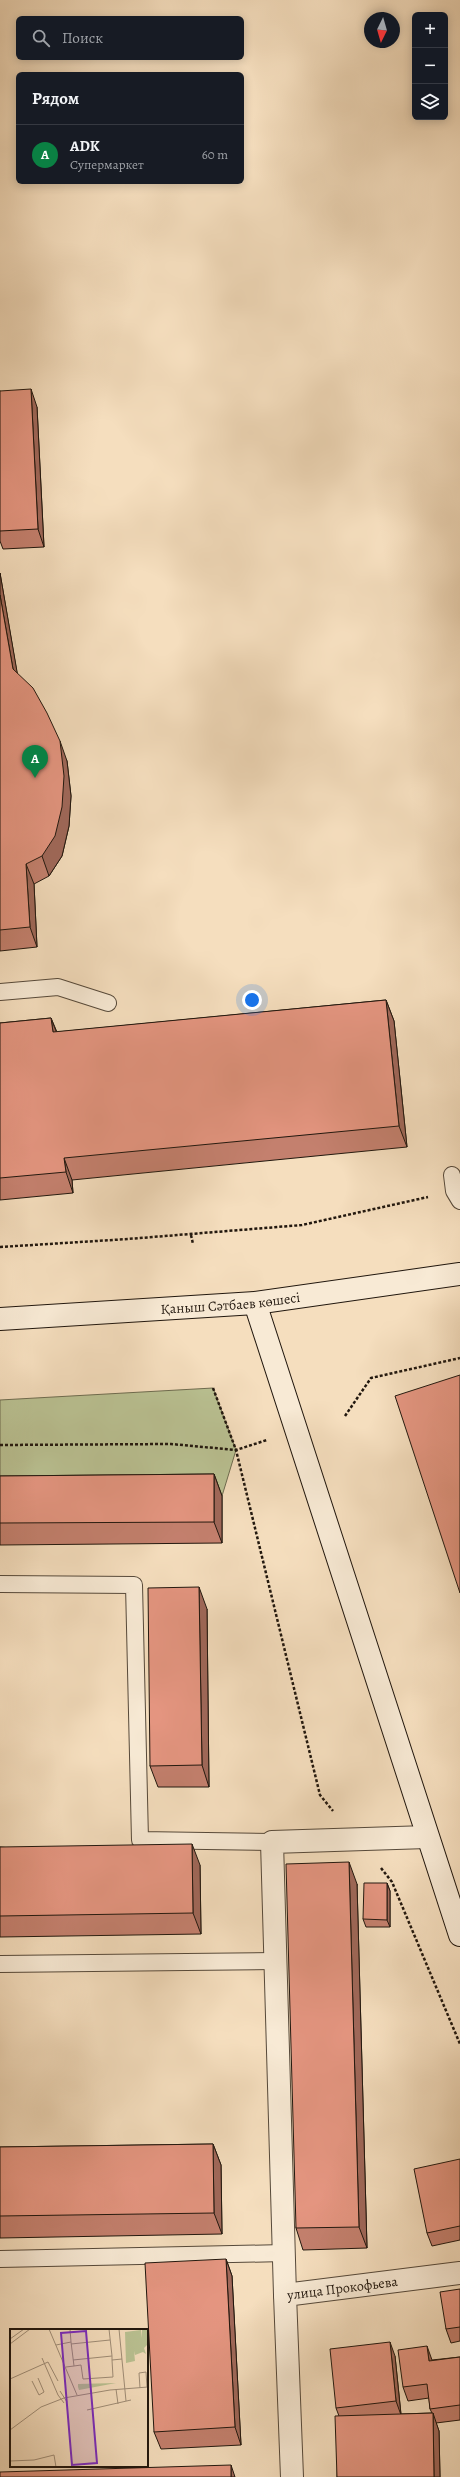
<!DOCTYPE html>
<html lang="ru">
<meta charset="utf-8">
<style>
body{margin:0;font-family:Alegreya,serif;background:#242831;color:#f1f3f6}
.controls{position:absolute;right:12px;top:12px;display:grid;overflow:hidden;border-radius:6px;box-shadow:0 2px 10px #0003}
.controls button{width:36px;height:36px;display:grid;place-items:center;padding:0;border:0;border-bottom:1px solid #363941;background:#171b24;color:#f1f3f6;font:20px sans-serif}
.compass{position:absolute;left:364px;top:12px;width:36px;height:36px;border-radius:50%;background:#171b24;box-shadow:0 2px 10px #0003;rotate:185deg}
.you{position:absolute;left:252px;top:1000px;width:14px;height:14px;margin:-10px;border:3px solid #fff;border-radius:50%;background:#1a73e8;box-shadow:0 0 0 6px #1a73e833}
.badge{display:grid;place-items:center;width:26px;height:26px;border-radius:50%;background:#0b8043;color:#fff;font-size:13px;font-weight:700}
.pin{position:absolute;translate:-50% -33px;filter:drop-shadow(0 1px 2px #0008)}
.pin::after{content:'';position:absolute;top:21px;width:14px;height:12px;background:inherit;clip-path:polygon(0 0,100% 0,50% 100%)}
.list{margin:0;padding:0;list-style:none}
h2{display:flex;justify-content:space-between;align-items:center;height:52px;margin:0;padding:0 16px;font-size:17px}
h2 small{font-size:13px;font-weight:400;color:#9ea1a6}
.list li{display:grid;grid-template-columns:26px 1fr auto;gap:12px;align-items:center;box-sizing:border-box;height:60px;padding:0 16px;border-top:1px solid #363941}
.list b{display:block;font-size:15px;white-space:nowrap}
.list p{margin:0;font-size:13px;white-space:nowrap;color:#9ea1a6}
.list em{font-size:13px;font-style:normal;color:#9ea1a6}
.icon{flex:none;width:22px;height:22px;fill:none;stroke:currentColor;stroke-width:2;stroke-linecap:round;stroke-linejoin:round}
.map{position:relative;flex:none;width:460px;height:2477px;overflow:hidden}
.search{position:absolute;background:#171b24;box-shadow:0 2px 10px #0003;left:16px;top:16px;width:228px;height:44px;display:flex;align-items:center;gap:10px;box-sizing:border-box;padding:0 14px;border-radius:6px;color:#9ea1a6;font-size:15px}
.panel{position:absolute;background:#171b24;box-shadow:0 2px 10px #0003;left:16px;top:72px;width:228px;height:112px;border-radius:6px}
.map>svg:first-child{display:block}
.green{fill:#bac293;stroke:#6e6c50}
.lines{fill:none;stroke-linecap:round;stroke-linejoin:round}
.lane-casing{stroke:#56493a;stroke-width:18}
.street-casing{stroke:#56493a;stroke-width:24}
.secondary-casing{stroke:#21170e;stroke-width:24}
.path{stroke:#21170e;stroke-width:2.5;stroke-dasharray:3 2;stroke-linecap:butt}
.lane{stroke:#f8ead5;stroke-width:16}
.street{stroke:#f8ead5;stroke-width:22}
.secondary{stroke:#f8ead5;stroke-width:22}
.wall{fill:#c4806e;stroke:#21170e}
.shaded-wall{fill:#a0685a;stroke:#21170e}
.building{fill:#e49580;stroke:#21170e}
.labels{text-anchor:middle;stroke-width:4;stroke-linejoin:round;paint-order:stroke}
.street-label{font-size:14px;fill:#21170e;stroke:#f8ead5}
.inset-road{fill:none;stroke:#a08e78;stroke-width:1}
.view{fill:#7b2cbf;fill-opacity:0.15;stroke:#7b2cbf;stroke-width:2}
.inset-edge{fill:none;stroke:#21170e;stroke-width:2}
</style>
<div class="map">
<svg width="460" height="2477" viewBox="0 0 460 2477">
<rect width="100%" height="100%" fill="#f5debe"/>
<filter id="stains"><feTurbulence type="fractalNoise" baseFrequency=".005" numOctaves="4"/><feColorMatrix values="0 0 0 0 .2 0 0 0 0 .09 0 0 0 0 .02 0 0 0 .5 -.17"/></filter>
<radialGradient id="worn" r=".72"><stop offset=".6" stop-color="#630" stop-opacity="0"/><stop offset="1" stop-color="#630" stop-opacity=".3"/></radialGradient>
<polygon class="green" points="213,1388 236,1450 222,1496 0,1486 0,1400"/>
<g class="lines">
<defs>
<g id="lane">
<polyline points="0,992 58,987 108,1003"/>
<polyline points="452,1175 454,1191 460,1201"/>
<polyline points="0,1584 134,1585 140,1840 272,1842"/>
<polyline points="0,1964 275,1961"/>
<polyline points="0,2259 284,2253"/>
</g>
<g id="street">
<polyline points="285,2295 272,1842 427,1837"/>
<path id="s1" d="M292 2477 285 2295 460 2273"/>
</g>
<g id="secondary">
<polyline points="255,1303 460,1935"/>
<path id="s2" d="M0 1319 255 1303 460 1274"/>
</g>
</defs>
<use href="#lane" class="lane-casing"/>
<use href="#street" class="street-casing"/>
<use href="#secondary" class="secondary-casing"/>
<g class="path">
<polyline points="191,1235 193,1244"/>
<polyline points="0,1247 128,1239 302,1225 428,1197"/>
<polyline points="213,1388 236,1450 320,1795 333,1811"/>
<polyline points="345,1416 371,1378 460,1358"/>
<polyline points="0,1445 171,1444 236,1450 267,1440"/>
<polyline points="381,1868 392,1882 460,2044"/>
</g>
<use href="#lane" class="lane"/>
<use href="#street" class="street"/>
<use href="#secondary" class="secondary"/>
</g>
<g class="wall">
<polygon points="0,391 37,407 44,547 3,549 0,541"/>
<polygon points="0,573 17,673 67,761 71,796 69,826 62,856 49,876 34,884 37,947 0,951"/>
<polygon points="386,1000 394,1021 407,1147 72,1180 73,1193 0,1200 0,1023 51,1018 57,1032"/>
<polygon points="214,1474 222,1496 222,1543 0,1545 0,1476"/>
<polygon points="207,1609 209,1787 158,1787 150,1766"/>
<polygon points="0,1847 200,1865 201,1934 0,1937"/>
<polygon points="387,1883 390,1891 390,1927 366,1927 363,1919"/>
<polygon points="357,1884 367,2248 303,2250 296,2228"/>
<polygon points="213,2144 221,2165 222,2234 0,2238 0,2147"/>
<polygon points="460,2159 460,2240 432,2246 427,2233"/>
<polygon points="226,2259 232,2276 241,2445 161,2449 154,2432"/>
<polygon points="460,2289 460,2341 451,2343 446,2329"/>
<polygon points="395,2356 401,2414 432,2413 430,2409 429,2398 408,2401 403,2387 432,2360 460,2357 460,2420 436,2423 439,2431 440,2477 337,2477 339,2416 336,2408"/>
</g>
<g class="shaded-wall">
<polygon points="31,389 37,407 44,547 38,529"/>
<polygon points="0,573 20,689 13,669 0,595"/>
<polygon points="60,741 67,761 71,796 69,826 62,856 49,876 42,856"/>
<polygon points="26,864 34,884 37,947 30,927"/>
<polygon points="386,1000 394,1021 407,1147 399,1126"/>
<polygon points="51,1018 59,1039 53,1032"/>
<polygon points="64,1158 72,1180 73,1193 66,1172"/>
<polygon points="214,1474 222,1496 222,1543 214,1522"/>
<polygon points="199,1587 207,1609 209,1787 202,1765"/>
<polygon points="192,1844 200,1865 201,1934 193,1913"/>
<polygon points="349,1862 357,1884 367,2248 359,2227"/>
<polygon points="387,1883 390,1891 390,1927 387,1920"/>
<polygon points="213,2144 221,2165 222,2234 214,2213"/>
<polygon points="226,2259 232,2276 241,2445 235,2427"/>
<polygon points="390,2342 395,2356 401,2415 396,2401"/>
<polygon points="427,2346 432,2360 434,2374 429,2361"/>
<polygon points="433,2413 439,2431 440,2477 434,2477"/>
<polygon points="231,2465 235,2477 231,2477"/>
</g>
<g class="building">
<polygon points="31,389 38,529 0,531 0,391"/>
<polygon points="0,595 13,669 33,688 47,713 60,741 64,776 62,807 55,836 42,856 26,864 30,927 0,930"/>
<polygon points="386,1000 399,1126 64,1158 66,1172 0,1178 0,1023 51,1018 53,1032"/>
<polygon points="460,1375 460,1593 395,1396"/>
<polygon points="214,1474 214,1522 0,1523 0,1476"/>
<polygon points="199,1587 202,1765 150,1766 148,1588"/>
<polygon points="192,1844 193,1913 0,1916 0,1847"/>
<polygon points="349,1862 359,2227 296,2228 286,1864"/>
<polygon points="364,1883 387,1883 387,1920 363,1919"/>
<polygon points="213,2144 214,2213 0,2216 0,2147"/>
<polygon points="460,2159 460,2226 427,2233 414,2169"/>
<polygon points="226,2259 235,2427 154,2432 145,2263"/>
<polygon points="460,2289 460,2327 446,2329 440,2292"/>
<polygon points="390,2342 396,2401 336,2408 330,2349"/>
<polygon points="427,2346 429,2361 460,2357 460,2405 430,2409 427,2384 403,2387 398,2350"/>
<polygon points="433,2413 434,2477 337,2477 335,2416"/>
<polygon points="231,2465 231,2477 0,2477 0,2472"/>
</g>
<g class="labels">
<g class="street-label">
<text dy="5" stroke="none"><textPath href="#s2" startOffset="231">Қаныш Сәтбаев көшесі</textPath></text>
<text dy="5" stroke="none"><textPath href="#s1" startOffset="240">улица Прокофьева</textPath></text>
</g>
</g>
<g transform="translate(10 2329)">
<rect width="138" height="138" fill="#f5debe"/>
<path d="M131 1 132 9V1H138L137 16 134 19 136 25 133 23 125 26 124 22 125 32 116 34 115 3ZM106 54 69 61 68 58V55Z" fill="#bac293"/>
<path class="inset-road" d="M39 0 67 66M109 0 116 72M0 10 14 0M0 15 20 0M61 15 100 11M46 16 61 13 60 0M102 27 99 0H102M32 29 48 66 54 74M63 31 102 27V31L112 30M64 37 71 36 73 50 103 48 102 31M56 38 64 37 61 13M0 50 38 33 48 52M22 52 29 66 34 63 28 49M130 59 129 44 136 43 137 58M106 60 108 75M50 62 57 73M77 81 121 71M0 101 31 78 54 69 100 61 138 58M0 132 24 131 44 126 46 138"/>
<path class="view" d="M76 2 87 134 62 136 51 4Z"/>
<rect width="138" height="138" class="inset-edge"/>
</g>
<rect width="100%" height="100%" filter="url(#stains)"/>
<rect width="100%" height="100%" fill="url(#worn)"/>
</svg>
<div class="controls">
<button>+</button>
<button>−</button>
<button><svg class="icon" aria-label="layers" viewBox="0 0 24 24"><path d="M12 4l9 5-9 5-9-5zM3 14l9 5 9-5"/></svg></button>
</div>
<svg class="compass" viewBox="-18 -18 36 36"><path d="M0-13l5 13h-10z" fill="#e53935"/><path d="M0 13l5-13h-10z" fill="#9ea1a6"/></svg>
<div class="you"></div>
<div class="pin badge" style="left:35px;top:778px">A</div>
<div class="search"><svg class="icon" aria-label="search" viewBox="0 0 24 24"><circle cx="10" cy="10" r="6"/><path d="M15 15l6 6"/></svg>Поиск</div>
<section class="panel">
<h2>Рядом<small></small></h2>
<ul class="list">
<li><span class="badge">A</span><div><b>ADK</b><p>Супермаркет</p></div><em>60 m</em></li>
</ul>
</section>
</div>
